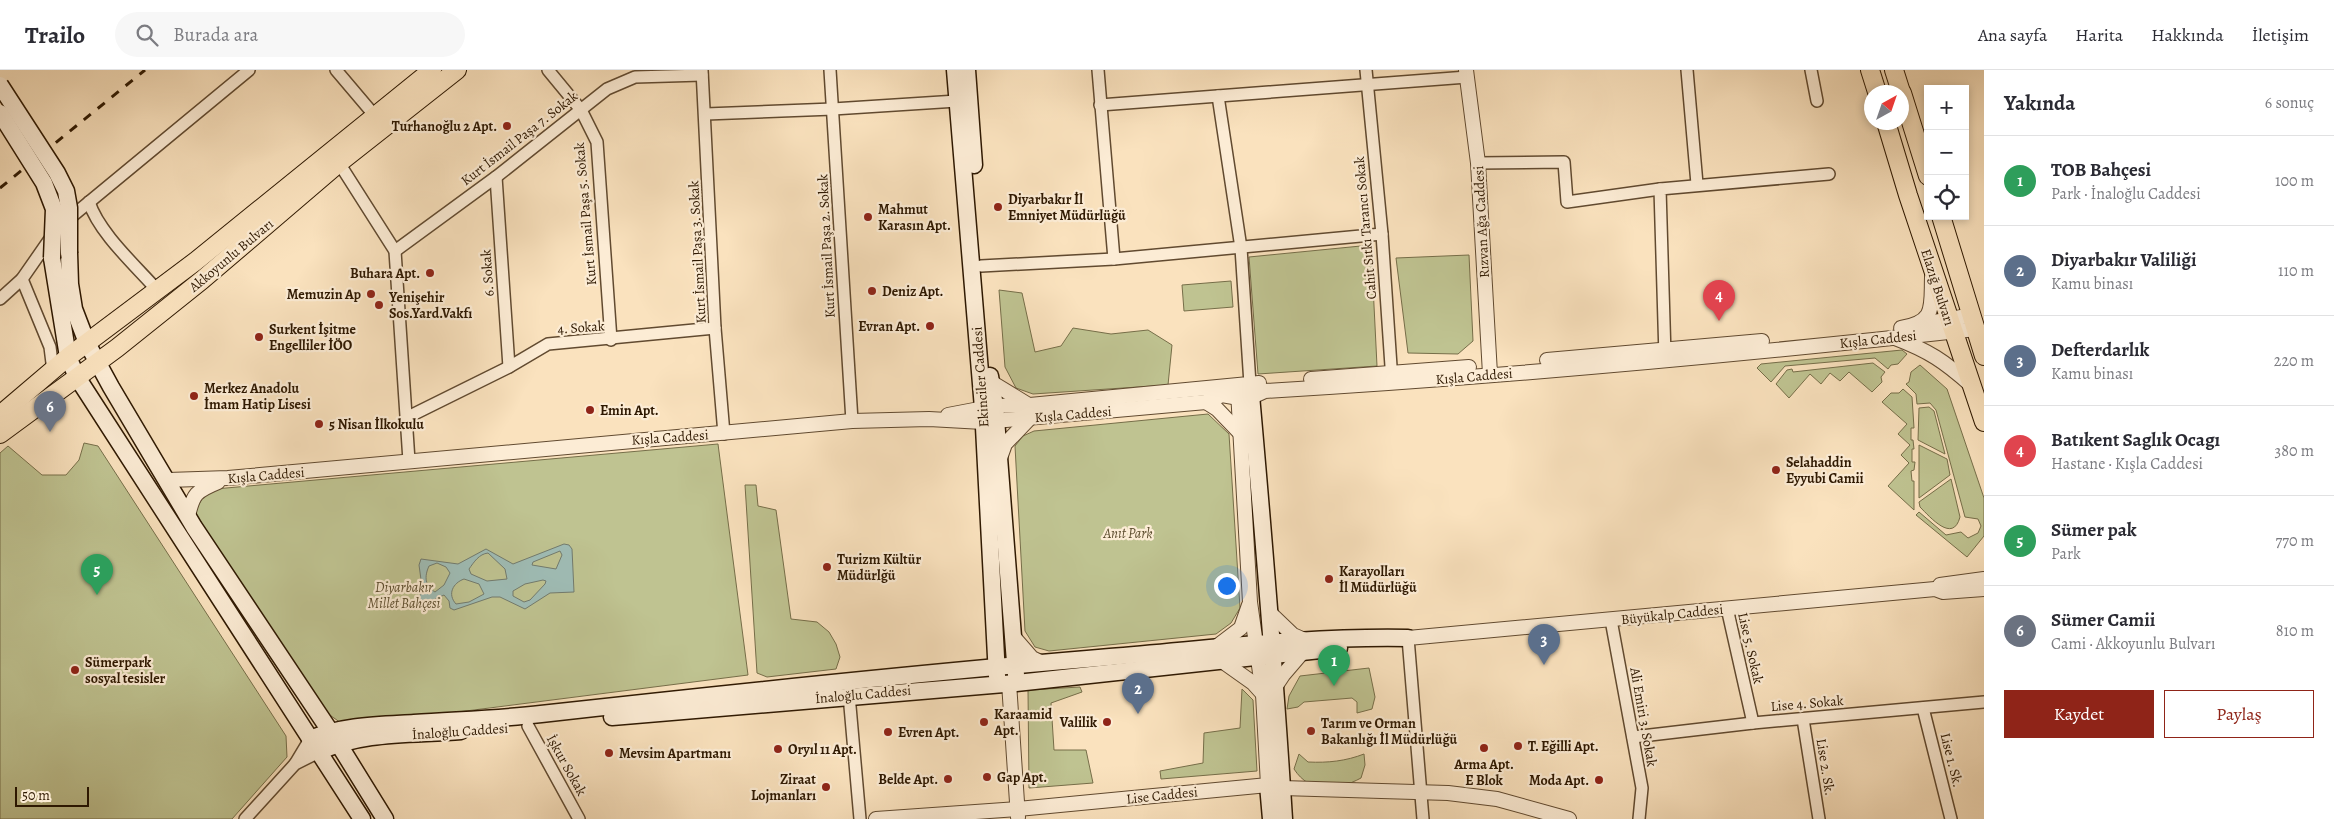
<!DOCTYPE html>
<html lang="tr">
<meta charset="utf-8">
<style>
body{margin:0;font-family:Alegreya,serif;background:#f7f7f7;color:#2b2b33}
.controls{position:absolute;right:15px;top:15px;display:grid;overflow:hidden;border-radius:0px;box-shadow:0 2px 8px #0003}
.controls button{width:45px;height:45px;display:grid;place-items:center;padding:0;border:0;border-bottom:1px solid #e1e1e2;background:#fff;color:#2b2b33;font:25px sans-serif}
.compass{position:absolute;left:1864px;top:15px;width:45px;height:45px;border-radius:50%;background:#fff;box-shadow:0 2px 8px #0003;rotate:40deg}
.scale{position:absolute;left:15px;bottom:12px;width:74px;box-sizing:border-box;padding-left:5px;border:2px solid #2e1801;border-top:0;font-size:14px;line-height:18px;white-space:nowrap;color:#2e1801;-webkit-text-stroke:4px #fcecd5;paint-order:stroke}
.you{position:absolute;left:1226px;top:515px;width:18px;height:18px;margin:-12px;border:4px solid #fff;border-radius:50%;background:#1a73e8;box-shadow:0 0 0 8px #1a73e833}
.badge{display:grid;place-items:center;width:32px;height:32px;border-radius:50%;background:#8f2418;color:#fff;font-size:16px;font-weight:700}
.pin{position:absolute;translate:-50% -41px;filter:drop-shadow(0 1px 2px #0008)}
.pin::after{content:'';position:absolute;top:26px;width:18px;height:15px;background:inherit;clip-path:polygon(0 0,100% 0,50% 100%)}
.list{margin:0;padding:0;list-style:none}
h2{display:flex;justify-content:space-between;align-items:center;height:65px;margin:0;padding:0 20px;font-size:21px}
h2 small{font-size:16px;font-weight:400;color:#7c7c81}
.list li{display:grid;grid-template-columns:32px 1fr auto;gap:15px;align-items:center;box-sizing:border-box;height:90px;padding:0 20px;border-top:1px solid #e1e1e2}
.list b{display:block;font-size:19px;white-space:nowrap}
.list p{margin:0;font-size:16px;white-space:nowrap;color:#7c7c81}
.list em{font-size:16px;font-style:normal;color:#7c7c81}
.actions{display:flex;gap:10px;padding:15px 20px}
.actions a{flex:1;padding:11px 0;border:1px solid #8f2418;border-radius:0px;text-align:center;font-size:18px;color:#8f2418}
.actions .main{background:#8f2418;color:#fff}
.icon{flex:none;width:28px;height:28px;fill:none;stroke:currentColor;stroke-width:2;stroke-linecap:round;stroke-linejoin:round}
.map{position:relative;flex:none;width:1984px;height:749px;overflow:hidden}
header{display:flex;align-items:center;gap:30px;box-sizing:border-box;height:70px;padding:0 25px;background:#fff;border-bottom:1px solid #e1e1e2}
header strong{font-size:24px}
nav{display:flex;gap:28px;margin-inline-start:auto;font-size:18px}
.search{width:350px;height:45px;background:#f7f7f7;display:flex;align-items:center;gap:12px;box-sizing:border-box;padding:0 18px;border-radius:28px;color:#7c7c81;font-size:19px}
main{display:flex}
aside{flex:1;background:#fff}
.map>svg:first-child{display:block}
.green{fill:#bfc391;stroke:#766e49}
.water{fill:#9fbdb6;stroke:#727b6e;fill-rule:evenodd}
.lines{fill:none;stroke-linecap:round;stroke-linejoin:round}
.minor-casing{stroke:#614a30;stroke-width:14}
.tertiary-casing{stroke:#614a30;stroke-width:16}
.secondary-casing{stroke:#2e1801;stroke-width:19}
.primary-casing{stroke:#2e1801;stroke-width:20}
.minor{stroke:#fcecd5;stroke-width:11}
.tertiary{stroke:#fcecd5;stroke-width:14}
.secondary{stroke:#fcecd5;stroke-width:16}
.primary{stroke:#fae2be;stroke-width:18}
.rail{stroke:#2e1801;stroke-width:3;stroke-dasharray:9 9;stroke-linecap:butt}
.secondary-bridge-casing{stroke:#2e1801;stroke-width:19;stroke-linecap:butt}
.secondary-bridge{stroke:#fcecd5;stroke-width:16}
.poi-dot{fill:#8f2418;stroke:#fcecd5;stroke-width:2}
.labels{text-anchor:middle;stroke-width:4.5;stroke-linejoin:round;paint-order:stroke}
.poi-label{font-size:14px;font-weight:bold;fill:#2e1801;stroke:#fcecd5;text-anchor:start}
.street-label{font-size:14px;fill:#2e1801;stroke:#fcecd5}
.park-label{font-size:14px;font-style:italic;fill:#5a4b2c;stroke:#fcecd5}
</style>
<header>
<strong>Trailo</strong>
<div class="search"><svg class="icon" aria-label="search" viewBox="0 0 24 24"><circle cx="10" cy="10" r="6"/><path d="M15 15l6 6"/></svg>Burada ara</div>
<nav><a>Ana sayfa</a><a>Harita</a><a>Hakkında</a><a>İletişim</a></nav>
</header>
<main>
<div class="map">
<svg width="1984" height="749" viewBox="0 0 1984 749">
<rect width="100%" height="100%" fill="#fae2be"/>
<filter id="stains"><feTurbulence type="fractalNoise" baseFrequency=".004" numOctaves="4"/><feColorMatrix values="0 0 0 0 .2 0 0 0 0 .09 0 0 0 0 .02 0 0 0 .5 -.17"/></filter>
<radialGradient id="worn" r=".72"><stop offset=".6" stop-color="#630" stop-opacity="0"/><stop offset="1" stop-color="#630" stop-opacity=".3"/></radialGradient>
<g class="green">
<polygon points="1371,175 1377,296 1258,304 1249,187"/>
<polygon points="1469,185 1473,271 1458,284 1408,283 1396,188"/>
<polygon points="1231,211 1233,237 1184,241 1182,215"/>
<polygon points="999,220 1022,223 1035,282 1061,276 1073,258 1111,264 1148,260 1172,275 1168,315 1033,324 1016,318 1005,297"/>
<polygon points="1902,280 1907,284 1898,294 1891,295 1888,299 1875,288 1785,296 1771,312 1757,298 1761,294"/>
<polygon points="1873,293 1885,302 1881,307 1882,312 1872,322 1849,302 1840,311 1830,303 1821,314 1810,304 1789,328 1776,314 1787,300 1792,299 1793,302"/>
<polygon points="1920,295 1947,319 1984,428 1984,466 1967,487 1916,445 1919,442 1946,465 1961,462 1968,468 1978,463 1981,456 1978,449 1965,447 1936,340 1930,333 1917,334 1916,324 1906,314 1909,312 1911,302"/>
<polygon points="1903,319 1912,327 1914,358 1911,358 1911,370 1913,370 1914,379 1912,379 1912,392 1915,392 1914,400 1911,401 1912,411 1914,411 1914,440 1888,416 1909,393 1901,385 1910,375 1898,364 1907,354 1882,332 1891,323 1899,323"/>
<polygon points="1929,337 1934,341 1945,384 1918,370 1919,338"/>
<polygon points="1208,344 1229,364 1240,538 1231,553 1216,564 1049,581 1035,577 1025,561 1015,376 1023,366 1034,361"/>
<polygon points="84,373 98,376 286,666 287,687 232,749 0,749 0,383 8,376 42,405 66,405 79,390"/>
<polygon points="718,374 748,605 458,642 341,653 327,643 195,443 203,426 215,419"/>
<polygon points="1919,375 1947,389 1950,405 1919,428"/>
<path d="M1951 409 1960 447C1953 474 1930 447 1920 437L1919 432Z"/>
<polygon points="745,415 756,415 758,436 776,440 791,549 817,552 829,562 836,574 840,587 836,599 767,607 757,603"/>
<polygon points="1369,598 1375,627 1372,639 1357,643 1357,632 1352,628 1304,632 1298,637 1287,639 1289,626 1300,606"/>
<polygon points="1080,617 1082,622 1051,633 1054,680 1086,680 1093,713 1029,718 1028,620"/>
<polygon points="1242,619 1253,630 1257,701 1161,709 1160,701 1203,693 1204,663 1240,658"/>
<path d="M1299 684 1308 692C1328 693 1346 691 1364 684L1365 695 1361 708C1337 721 1310 724 1294 699Z"/>
</g>
<path class="water" d="M564 474 569 475 572 479 574 522 550 523 525 539 500 527H492L454 540 450 538 449 531 444 525 422 535 418 533 422 517 419 495 421 489 458 494 486 479 513 494ZM560 481 562 485 556 499 532 495 533 492ZM488 483 505 499 507 509 487 511 471 504 469 499C474 492 479 484 488 483ZM437 493 446 497 450 503 444 515 435 522C425 516 424 507 429 496ZM464 509 479 514 484 524 469 532 456 534C447 524 453 513 464 509ZM543 510 546 511 545 514 530 530 524 532 513 526V521L525 514Z"/>
<g class="lines">
<defs>
<g id="minor">
<polyline points="336,0 375,46"/>
<polyline points="548,0 581,40 597,72 611,270"/>
<polyline points="702,0 715,258 724,364"/>
<polyline points="830,0 852,351"/>
<polyline points="1098,0 1114,189"/>
<polyline points="1366,0 1382,164 1392,311"/>
<polyline points="1687,0 1697,114"/>
<polyline points="1811,0 1817,31"/>
<polyline points="1218,26 1241,178 1250,314"/>
<polyline points="1100,35 1467,7"/>
<polyline points="706,44 833,39 957,31"/>
<polyline points="339,93 395,181 409,391"/>
<polyline points="1478,93 1564,92 1567,132 1660,119"/>
<polyline points="496,107 509,297"/>
<path d="M89 132C99 163 136 196 157 220"/>
<polyline points="65,152 249,0"/>
<polyline points="395,181 496,107 607,19 635,7 702,5"/>
<polyline points="981,196 1114,189 1382,164"/>
<polyline points="22,209 50,277 53,301"/>
<polyline points="0,229 22,209 54,163"/>
<polyline points="1665,286 1660,119 1829,104"/>
<polyline points="406,348 509,297 548,274 715,258"/>
<polyline points="1727,538 1753,653"/>
<polyline points="1611,550 1642,718 1639,749"/>
<polyline points="1408,568 1423,749"/>
<polyline points="849,625 860,749"/>
<polyline points="1923,638 1951,749"/>
<polyline points="1803,649 1819,749"/>
<polyline points="528,656 579,749"/>
<polyline points="1633,667 1753,653 1984,632"/>
<polyline points="295,694 310,669"/>
<polyline points="245,749 295,694 319,682"/>
</g>
<g id="tertiary">
<polyline points="1466,0 1478,93 1490,304"/>
<polyline points="1919,255 1972,245"/>
<path d="M1901 258C1936 252 1931 237 1932 207"/>
<path d="M1895 268C1929 281 1944 291 1971 315"/>
<polyline points="1547,290 1762,271"/>
<polyline points="1311,309 1469,297"/>
<polyline points="991,312 1027,334"/>
<polyline points="1206,332 1217,339 1241,364"/>
<polyline points="948,345 995,336 1030,335 1259,313"/>
<polyline points="999,391 1005,374 1030,348"/>
<path d="M168 410 228 408 852 351 929 349 983 352 1206 332 1222 325 1239 328 1252 327 1265 321C1502 307 1739 285 1976 259"/>
<path d="M188 446C193 424 196 421 218 412"/>
<polyline points="1940,515 1984,509"/>
<polyline points="1270,543 1293,565 1307,571"/>
<polyline points="1012,565 1032,588 1043,593"/>
<polyline points="1408,568 1935,519 1943,522 1984,519"/>
<polyline points="1216,577 1241,558 1249,535"/>
<polyline points="1222,591 1253,613 1262,623"/>
<polyline points="1009,613 1018,747"/>
<polyline points="1273,620 1283,605 1301,584"/>
<polyline points="1282,718 1448,723 1497,729 1569,749"/>
<polyline points="876,749 1018,739 1268,715 1263,624 1250,532 1238,321"/>
</g>
<g id="secondary">
<polyline points="955,0 983,338 997,606"/>
<polyline points="967,0 974,95"/>
<polyline points="69,183 70,214 74,239 87,273 111,317 194,457 338,673 385,749"/>
<polyline points="52,188 68,287 77,307 362,749"/>
<polyline points="990,306 995,336 1016,605"/>
<path d="M1250 314C1263 459 1275 604 1284 749"/>
<polyline points="612,647 1016,613 1339,578"/>
<path d="M310 669C343 655 378 655 414 653 456 650 499 649 541 644 730 623 920 603 1110 587 1209 579 1308 566 1408 568"/>
<path d="M319 682C362 661 415 665 461 661"/>
<polyline points="1268,715 1271,749"/>
</g>
<g id="primary">
<polyline points="1870,0 1877,22"/>
<polyline points="1894,0 1901,22"/>
<polyline points="1902,23 1928,106"/>
<polyline points="1886,52 1908,125 1984,352"/>
<polyline points="1941,146 1984,286"/>
<polyline points="0,345 68,287 196,191 432,0"/>
<polyline points="0,364 117,278 202,210 339,93 457,0"/>
</g>
</defs>
<use href="#minor" class="minor-casing"/>
<use href="#tertiary" class="tertiary-casing"/>
<use href="#secondary" class="secondary-casing"/>
<use href="#primary" class="primary-casing"/>
<use href="#minor" class="minor"/>
<use href="#tertiary" class="tertiary"/>
<use href="#secondary" class="secondary"/>
<use href="#primary" class="primary"/>
<polyline class="rail" points="0,118 145,0"/>
<defs>
<g id="secondary-bridge">
<polyline points="0,15 57,103 66,121 69,138 69,183"/>
<polyline points="0,43 44,113 54,139 52,188"/>
</g>
</defs>
<use href="#secondary-bridge" class="secondary-bridge-casing"/>
<use href="#secondary-bridge" class="secondary-bridge"/>
</g>
<g class="poi-dot">
<circle cx="507" cy="56" r="5"/>
<circle cx="998" cy="137" r="5"/>
<circle cx="868" cy="147" r="5"/>
<circle cx="430" cy="203" r="5"/>
<circle cx="872" cy="221" r="5"/>
<circle cx="371" cy="224" r="5"/>
<circle cx="379" cy="235" r="5"/>
<circle cx="930" cy="256" r="5"/>
<circle cx="259" cy="267" r="5"/>
<circle cx="194" cy="326" r="5"/>
<circle cx="590" cy="340" r="5"/>
<circle cx="319" cy="354" r="5"/>
<circle cx="1776" cy="400" r="5"/>
<circle cx="827" cy="497" r="5"/>
<circle cx="1329" cy="509" r="5"/>
<circle cx="75" cy="600" r="5"/>
<circle cx="984" cy="652" r="5"/>
<circle cx="1107" cy="652" r="5"/>
<circle cx="1311" cy="661" r="5"/>
<circle cx="888" cy="662" r="5"/>
<circle cx="1518" cy="676" r="5"/>
<circle cx="1484" cy="678" r="5"/>
<circle cx="778" cy="679" r="5"/>
<circle cx="609" cy="683" r="5"/>
<circle cx="987" cy="707" r="5"/>
<circle cx="948" cy="709" r="5"/>
<circle cx="1599" cy="710" r="5"/>
<circle cx="826" cy="717" r="5"/>
</g>
<g class="labels">
<g class="poi-label">
<text x="497" y="61" text-anchor="end">Turhanoğlu 2 Apt.</text>
<text x="1008" y="134">Diyarbakır İl<tspan x="1008" dy="16">Emniyet Müdürlüğü</tspan></text>
<text x="878" y="144">Mahmut<tspan x="878" dy="16">Karasın Apt.</tspan></text>
<text x="420" y="208" text-anchor="end">Buhara Apt.</text>
<text x="882" y="226">Deniz Apt.</text>
<text x="361" y="229" text-anchor="end">Memuzin Ap</text>
<text x="389" y="232">Yenişehir<tspan x="389" dy="16">Sos.Yard.Vakfı</tspan></text>
<text x="920" y="261" text-anchor="end">Evran Apt.</text>
<text x="269" y="264">Surkent İşitme<tspan x="269" dy="16">Engelliler İÖO</tspan></text>
<text x="204" y="323">Merkez Anadolu<tspan x="204" dy="16">İmam Hatip Lisesi</tspan></text>
<text x="600" y="345">Emin Apt.</text>
<text x="329" y="359">5 Nisan İlkokulu</text>
<text x="1786" y="397">Selahaddin<tspan x="1786" dy="16">Eyyubi Camii</tspan></text>
<text x="837" y="494">Turizm Kültür<tspan x="837" dy="16">Müdürlğü</tspan></text>
<text x="1339" y="506">Karayolları<tspan x="1339" dy="16">İl Müdürlüğü</tspan></text>
<text x="85" y="597">Sümerpark<tspan x="85" dy="16">sosyal tesisler</tspan></text>
<text x="994" y="649">Karaamid<tspan x="994" dy="16">Apt.</tspan></text>
<text x="1097" y="657" text-anchor="end">Valilik</text>
<text x="1321" y="658">Tarım ve Orman<tspan x="1321" dy="16">Bakanlığı İl Müdürlüğü</tspan></text>
<text x="898" y="667">Evren Apt.</text>
<text x="1528" y="681">T. Eğilli Apt.</text>
<text x="788" y="684">Oryıl 11 Apt.</text>
<text x="619" y="688">Mevsim Apartmanı</text>
<text x="1484" y="699" text-anchor="middle">Arma Apt.<tspan x="1484" dy="16">E Blok</tspan></text>
<text x="997" y="712">Gap Apt.</text>
<text x="816" y="714" text-anchor="end">Ziraat<tspan x="816" dy="16">Lojmanları</tspan></text>
<text x="938" y="714" text-anchor="end">Belde Apt.</text>
<text x="1589" y="715" text-anchor="end">Moda Apt.</text>
</g>
<g class="street-label">
<text transform="translate(519 68) rotate(-38)" y="5">Kurt İsmail Paşa 7. Sokak</text>
<text transform="translate(585 144) rotate(-95)" y="5">Kurt İsmail Paşa 5. Sokak</text>
<text transform="translate(1481 152) rotate(-93)" y="5">Rızvan Ağa Caddesi</text>
<text transform="translate(1365 158) rotate(-95)" y="5">Cahit Sıtkı Tarancı Sokak</text>
<text transform="translate(826 176) rotate(-93)" y="5">Kurt İsmail Paşa 2. Sokak</text>
<text transform="translate(697 182) rotate(-93)" y="5">Kurt İsmail Paşa 3. Sokak</text>
<text transform="translate(231 185) rotate(-40)" y="5">Akkoyunlu Bulvarı</text>
<text transform="translate(487 203) rotate(-94)" y="5">6. Sokak</text>
<text transform="translate(1938 217) rotate(72)" y="5">Elazığ Bulvarı</text>
<text transform="translate(581 257) rotate(-4)" y="5">4. Sokak</text>
<text transform="translate(1878 269) rotate(-6)" y="5">Kışla Caddesi</text>
<text transform="translate(1474 306) rotate(-5)" y="5">Kışla Caddesi</text>
<text transform="translate(980 307) rotate(-94)" y="5">Ekinciler Caddesi</text>
<text transform="translate(1073 344) rotate(-5)" y="5">Kışla Caddesi</text>
<text transform="translate(670 367) rotate(-4)" y="5">Kışla Caddesi</text>
<text transform="translate(266 405) rotate(-5)" y="5">Kışla Caddesi</text>
<text transform="translate(1672 544) rotate(-6)" y="5">Büyükalp Caddesi</text>
<text transform="translate(1751 578) rotate(77)" y="5">Lise 5. Sokak</text>
<text transform="translate(863 624) rotate(-5)" y="5">İnaloğlu Caddesi</text>
<text transform="translate(1807 633) rotate(-5)" y="5">Lise 4. Sokak</text>
<text transform="translate(1644 647) rotate(80)" y="5">Ali Emiri 3. Sokak</text>
<text transform="translate(460 661) rotate(-4)" y="5">İnaloğlu Caddesi</text>
<text transform="translate(1952 690) rotate(76)" y="5">Lise 1. Sk.</text>
<text transform="translate(567 695) rotate(61)" y="5">İşkur Sokak</text>
<text transform="translate(1826 697) rotate(81)" y="5">Lise 2. Sk.</text>
<text transform="translate(1162 725) rotate(-6)" y="5">Lise Caddesi</text>
</g>
<g class="park-label">
<text x="1128" y="468">Anıt Park</text>
<text x="404" y="522">Diyarbakır<tspan x="404" dy="16">Millet Bahçesi</tspan></text>
</g>
</g>
<rect width="100%" height="100%" filter="url(#stains)"/>
<rect width="100%" height="100%" fill="url(#worn)"/>
</svg>
<div class="controls">
<button>+</button>
<button>−</button>
<button><svg class="icon" aria-label="locate" viewBox="0 0 24 24"><circle cx="12" cy="12" r="6"/><path d="M12 2v4M12 18v4M2 12h4M18 12h4"/></svg></button>
</div>
<svg class="compass" viewBox="-18 -18 36 36"><path d="M0-13l5 13h-10z" fill="#e53935"/><path d="M0 13l5-13h-10z" fill="#7c7c81"/></svg>
<div class="scale">50 m</div>
<div class="you"></div>
<div class="pin badge" style="left:1334px;top:616px;background:#2e9e5b">1</div>
<div class="pin badge" style="left:1138px;top:644px;background:#5c6f8a">2</div>
<div class="pin badge" style="left:1544px;top:595px;background:#5c6f8a">3</div>
<div class="pin badge" style="left:1719px;top:251px;background:#e0444e">4</div>
<div class="pin badge" style="left:97px;top:525px;background:#2e9e5b">5</div>
<div class="pin badge" style="left:50px;top:362px;background:#6b7280">6</div>
</div>
<aside>
<h2>Yakında<small>6 sonuç</small></h2>
<ul class="list">
<li><span class="badge" style="background:#2e9e5b">1</span><div><b>TOB Bahçesi</b><p>Park · İnaloğlu Caddesi</p></div><em>100 m</em></li>
<li><span class="badge" style="background:#5c6f8a">2</span><div><b>Diyarbakır Valiliği</b><p>Kamu binası</p></div><em>110 m</em></li>
<li><span class="badge" style="background:#5c6f8a">3</span><div><b>Defterdarlık</b><p>Kamu binası</p></div><em>220 m</em></li>
<li><span class="badge" style="background:#e0444e">4</span><div><b>Batıkent Saglık Ocagı</b><p>Hastane · Kışla Caddesi</p></div><em>380 m</em></li>
<li><span class="badge" style="background:#2e9e5b">5</span><div><b>Sümer pak</b><p>Park</p></div><em>770 m</em></li>
<li><span class="badge" style="background:#6b7280">6</span><div><b>Sümer Camii</b><p>Cami · Akkoyunlu Bulvarı</p></div><em>810 m</em></li>
</ul>
<div class="actions"><a class="main">Kaydet</a><a>Paylaş</a></div>
</aside>
</main>
